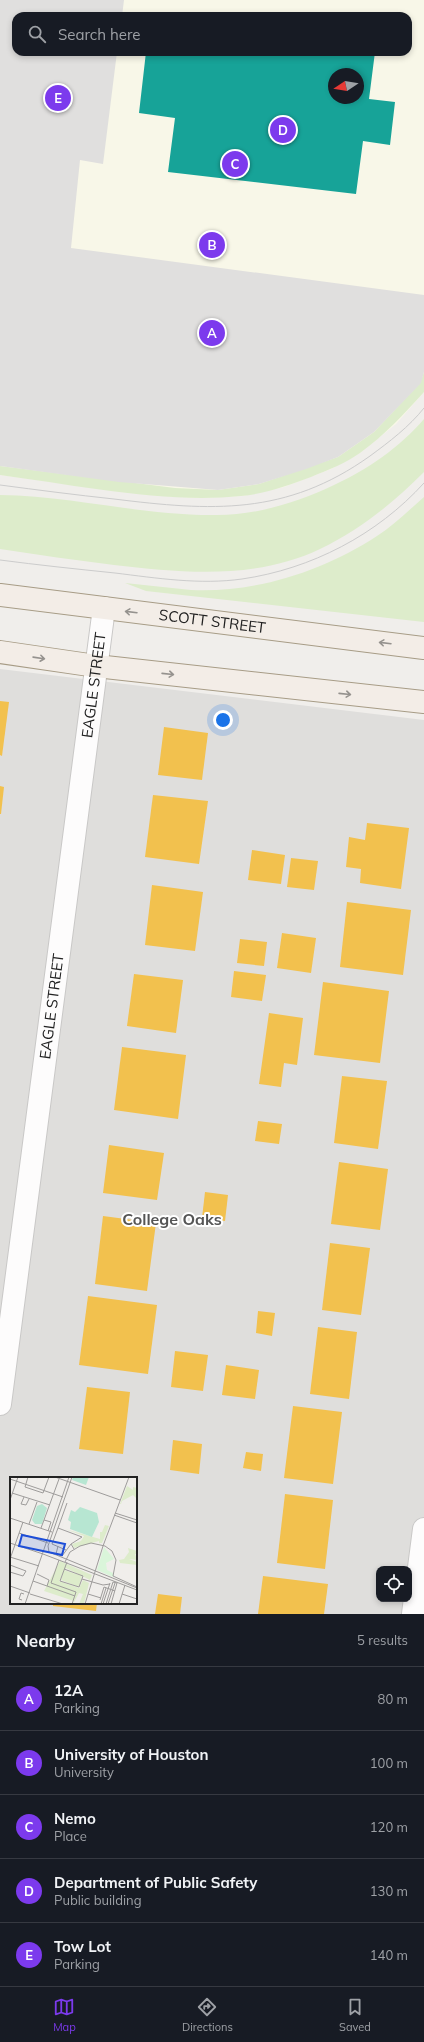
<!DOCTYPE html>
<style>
body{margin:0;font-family:Mulish,sans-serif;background:#20242c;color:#f1f3f6}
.controls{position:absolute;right:12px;bottom:12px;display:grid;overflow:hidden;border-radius:8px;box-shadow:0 2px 6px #0003}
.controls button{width:36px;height:36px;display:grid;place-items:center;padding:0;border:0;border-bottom:1px solid #363941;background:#171b24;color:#f1f3f6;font:20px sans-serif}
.compass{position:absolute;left:328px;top:68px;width:36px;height:36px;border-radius:50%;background:#171b24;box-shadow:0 2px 6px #0003;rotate:258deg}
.you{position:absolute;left:223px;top:720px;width:14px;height:14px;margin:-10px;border:3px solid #fff;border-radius:50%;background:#1a73e8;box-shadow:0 0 0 6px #1a73e833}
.badge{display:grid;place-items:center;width:26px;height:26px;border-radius:50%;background:#7c3aed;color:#fff;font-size:13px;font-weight:700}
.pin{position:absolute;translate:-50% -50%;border:2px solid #fff;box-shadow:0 1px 4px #0006}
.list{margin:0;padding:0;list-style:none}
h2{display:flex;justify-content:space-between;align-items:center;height:52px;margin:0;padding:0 16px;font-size:17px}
h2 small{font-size:13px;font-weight:400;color:#9ea1a6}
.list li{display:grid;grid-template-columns:26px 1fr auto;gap:12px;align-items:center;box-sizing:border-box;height:64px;padding:0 16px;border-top:1px solid #363941}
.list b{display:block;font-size:15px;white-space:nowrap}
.list p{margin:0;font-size:13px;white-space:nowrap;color:#9ea1a6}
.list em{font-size:13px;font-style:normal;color:#9ea1a6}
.icon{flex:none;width:22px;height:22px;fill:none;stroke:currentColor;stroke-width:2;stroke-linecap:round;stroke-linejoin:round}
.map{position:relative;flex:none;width:424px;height:1614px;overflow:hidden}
.search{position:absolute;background:#171b24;box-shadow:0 2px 6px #0003;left:12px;right:12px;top:12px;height:44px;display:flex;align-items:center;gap:10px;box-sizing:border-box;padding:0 14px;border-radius:12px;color:#9ea1a6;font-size:15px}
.sheet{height:372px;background:#171b24}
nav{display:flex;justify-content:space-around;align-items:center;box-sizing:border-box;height:56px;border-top:1px solid #363941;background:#171b24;font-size:11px;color:#9ea1a6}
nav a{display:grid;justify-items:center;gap:2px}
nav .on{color:#7c3aed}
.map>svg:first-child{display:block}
.residential{fill:#dfdedc;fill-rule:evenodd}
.education{fill:#f8f7e8;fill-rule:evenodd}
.grass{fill:#ddeccb}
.parking{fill:#e0dfde}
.homes{fill:#f2c14e}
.public{fill:#17a398;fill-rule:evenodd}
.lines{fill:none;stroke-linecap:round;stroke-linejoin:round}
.minor-casing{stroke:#c9c8c7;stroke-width:24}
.major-casing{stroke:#a79c86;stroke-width:24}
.minor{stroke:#fdfcfc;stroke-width:22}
.major{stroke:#f3ede7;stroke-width:22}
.tram{stroke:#ccc;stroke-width:1}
.oneway{stroke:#95928e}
.labels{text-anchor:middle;stroke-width:4;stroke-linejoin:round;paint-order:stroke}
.street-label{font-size:15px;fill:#222;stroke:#fff}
.neighbourhood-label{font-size:16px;font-weight:bold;fill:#555;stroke:#fff}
.inset-road{fill:none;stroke:#9e9c9b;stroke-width:1}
.view{fill:#1d4ed8;fill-opacity:0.15;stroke:#1d4ed8;stroke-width:2}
.inset-edge{fill:none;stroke:#222;stroke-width:2}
</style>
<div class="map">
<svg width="424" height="1614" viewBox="0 0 424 1614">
<rect width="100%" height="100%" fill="#f0eeeb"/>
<path class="residential" d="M0 669 424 720V1614H0ZM11 1478H136V1603H11ZM379 1569H409V1599H379Z"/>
<path class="education" d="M0 0H424V392L396 424 360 453 331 469 284 487 243 496 197 498 150 495 0 475ZM16 16H408V52H16ZM334 74H358V98H334Z"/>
<g class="grass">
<path d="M424 372V392C404 414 385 435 360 453 346 463 328 470 311 477 289 485 266 494 241 496 165 504 76 485 0 475V466L175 488 218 490 259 484 338 457 374 432 420 383Z"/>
<path d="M424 419V472C393 503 360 530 320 549 255 580 183 573 114 565 76 560 38 555 0 549V495C73 496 144 516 217 515 258 515 298 502 334 485 367 470 400 447 424 419Z"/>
<path d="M424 497V622L146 591 125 583C147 585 169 588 191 590 257 593 323 571 377 536 394 525 409 510 424 497Z"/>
</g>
<polygon class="parking" points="0,0 124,0 122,16 16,16 16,52 117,52 103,164 80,160 71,248 424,295 424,372 421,383 374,432 338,457 306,469 259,484 218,490 119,482 0,466"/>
<g class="homes">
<polygon points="0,701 9,702 2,756 0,755"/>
<polygon points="164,727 208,733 202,780 158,775"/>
<polygon points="0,786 4,787 1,814 0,814"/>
<polygon points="153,795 208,801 199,864 145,857"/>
<polygon points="367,823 409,828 401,889 360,883 361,869 346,867 349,837 365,840"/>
<polygon points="252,850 285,855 281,884 248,880"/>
<polygon points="291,858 318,861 314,890 287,887"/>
<polygon points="152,885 203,892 195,951 145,945"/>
<polygon points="347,902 411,910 403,975 340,967"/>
<polygon points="282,933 316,938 311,973 277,968"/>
<polygon points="240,939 267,942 264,966 237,963"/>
<polygon points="234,971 266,975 262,1001 231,997"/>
<polygon points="134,974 183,980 176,1033 127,1026"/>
<polygon points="323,982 389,991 380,1063 314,1055"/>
<polygon points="269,1013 303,1018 297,1065 284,1063 281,1087 259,1084"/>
<polygon points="122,1047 186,1055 178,1119 114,1110"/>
<polygon points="342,1076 387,1081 378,1149 334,1143"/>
<polygon points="258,1121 282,1124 279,1144 255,1141"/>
<polygon points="109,1145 164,1153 157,1200 103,1193"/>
<polygon points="339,1162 388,1169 380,1230 331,1224"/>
<polygon points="205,1192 228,1195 225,1221 202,1218"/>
<polygon points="103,1216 156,1223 147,1291 95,1284"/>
<polygon points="330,1243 370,1248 361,1315 322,1310"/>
<polygon points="88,1296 157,1305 148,1374 79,1365"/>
<polygon points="258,1311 275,1313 272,1336 256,1333"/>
<polygon points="318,1327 357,1332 349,1399 310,1394"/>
<polygon points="175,1351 208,1355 203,1391 171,1387"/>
<polygon points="226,1365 259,1370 255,1399 222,1395"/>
<polygon points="87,1387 130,1392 123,1454 79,1449"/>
<polygon points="293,1406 342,1412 333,1484 284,1478"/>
<polygon points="173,1440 202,1444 199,1474 170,1470"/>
<polygon points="246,1452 263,1454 261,1471 243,1468"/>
<polygon points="285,1494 333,1500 325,1569 277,1563"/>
<polygon points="263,1576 328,1584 324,1614 258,1614"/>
<polygon points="158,1594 182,1597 180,1614 155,1614"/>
<polygon points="53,1603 97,1603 96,1611 53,1606"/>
</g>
<path class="public" d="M146 52H375L369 99 395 102 390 145 363 141 356 194 168 172 175 118 139 113ZM334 74H358V98H334Z"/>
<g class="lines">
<defs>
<g id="minor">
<path id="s1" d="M0 1404 104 608"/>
<polyline points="413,1614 424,1529"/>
</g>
<g id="major">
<path id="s2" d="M0 595 424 648"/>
<polyline points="0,652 96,666 424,702"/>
</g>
</defs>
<use href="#minor" class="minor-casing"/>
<use href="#major" class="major-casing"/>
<use href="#minor" class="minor"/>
<use href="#major" class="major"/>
<g class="tram">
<path d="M0 485C38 490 76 495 114 499 211 511 286 516 370 456 389 442 409 427 424 408"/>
<path d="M0 560C38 565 76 569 115 573 156 578 200 585 242 579 311 569 377 535 424 483"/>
</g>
</g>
<defs><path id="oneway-shaft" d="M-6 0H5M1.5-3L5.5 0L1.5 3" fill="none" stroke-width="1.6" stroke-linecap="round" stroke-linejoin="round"/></defs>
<g class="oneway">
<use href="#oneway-shaft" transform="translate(131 612) rotate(-173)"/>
<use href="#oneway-shaft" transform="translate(385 643) rotate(-173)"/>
<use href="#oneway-shaft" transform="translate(39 658) rotate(8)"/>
<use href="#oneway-shaft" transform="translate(168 674) rotate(6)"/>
<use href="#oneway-shaft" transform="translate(345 694) rotate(6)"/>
</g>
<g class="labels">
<g class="street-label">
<text dy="5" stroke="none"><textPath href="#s2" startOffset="214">SCOTT STREET</textPath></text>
<text dy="5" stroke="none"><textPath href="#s1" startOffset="725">EAGLE STREET</textPath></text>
<text dy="5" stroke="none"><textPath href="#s1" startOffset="401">EAGLE STREET</textPath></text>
</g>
<g class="neighbourhood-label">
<text x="172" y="1225">College Oaks</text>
</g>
</g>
<g transform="translate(10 1477)">
<rect width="127" height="127" fill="#f0eeeb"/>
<path d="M117 9 123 13V10L127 11V22L123 18 112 24 111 27H110ZM95 48 99 49 92 66H89V64L64 71 62 67 71 64 74 59 55 52 90 62V55H92ZM118 71 127 74V77H125L127 83 119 82 127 85V88L110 86 109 83 114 82 119 75ZM50 84 82 98 80 103 56 91 49 104 69 111 73 103 79 106 74 127H69L73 117 69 116 63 127 64 124 34 114ZM54 93 72 99 69 110 51 103Z" fill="#ddeccb"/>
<path d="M94 70 104 82 96 86 97 93 103 96V100L87 93Z" fill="#daf5da"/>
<path d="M63 0H79L76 8 62 3ZM32 27 37 31 32 47H25L22 43 27 29ZM70 30 87 36 89 45 82 60 60 52 61 45 58 43 61 33 65 35Z" fill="#b7e6d2"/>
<path class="inset-road" d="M18 0 15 10 33 16 39 0M45 0 110 23M62 0 38 69 39 75 127 111M0 2 53 20M2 16 40 28M14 20 11 27 16 28 19 22M0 23 8 0M105 36 127 43M104 38 127 46M0 41 42 55M34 43 49 2M19 47 27 25M31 51 34 43 41 45 38 54M48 51 57 26M9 56 38 66M0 66 33 77M48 69 46 77 52 79 61 67M56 73 42 67 48 51 72 60 61 67 64 72M33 77 127 113M0 80 29 89M0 82 13 45M55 85 60 75 70 69 81 66 95 69 102 74 106 83 103 99 127 110M0 88 16 94 13 99 0 95M54 92 73 99 69 110 50 104 57 85M27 97 39 103 37 109M72 102 93 108 100 107M23 104 65 119M41 106 66 115 62 127M41 106 49 83M0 109 20 116M20 117 53 127M78 117 91 121M112 117 127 122M12 123 9 122 11 116 14 117M90 123 94 110 105 114M15 127 59 0M75 127 93 69 119 0M91 127 96 111M93 127 100 106M96 127 103 105 107 106 101 127M98 127 105 106M109 127 115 108"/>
<path class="view" d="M12 58 55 67 52 78 9 69Z"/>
<rect width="127" height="127" class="inset-edge"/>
</g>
</svg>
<div class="controls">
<button><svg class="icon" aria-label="locate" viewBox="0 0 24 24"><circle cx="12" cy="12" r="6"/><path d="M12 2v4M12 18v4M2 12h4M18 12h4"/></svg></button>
</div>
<svg class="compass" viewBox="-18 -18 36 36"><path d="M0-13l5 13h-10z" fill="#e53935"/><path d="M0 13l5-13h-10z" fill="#9ea1a6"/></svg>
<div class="you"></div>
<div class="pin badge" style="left:212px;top:333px">A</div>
<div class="pin badge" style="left:212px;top:245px">B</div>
<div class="pin badge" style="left:235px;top:164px">C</div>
<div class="pin badge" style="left:283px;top:130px">D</div>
<div class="pin badge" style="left:58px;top:98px">E</div>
<div class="search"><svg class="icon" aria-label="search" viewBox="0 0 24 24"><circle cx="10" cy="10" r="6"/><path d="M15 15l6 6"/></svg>Search here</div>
</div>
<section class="sheet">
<h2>Nearby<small>5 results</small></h2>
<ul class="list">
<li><span class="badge">A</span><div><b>12A</b><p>Parking</p></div><em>80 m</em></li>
<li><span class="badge">B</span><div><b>University of Houston</b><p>University</p></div><em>100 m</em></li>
<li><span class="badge">C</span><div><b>Nemo</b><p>Place</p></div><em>120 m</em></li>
<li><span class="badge">D</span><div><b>Department of Public Safety</b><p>Public building</p></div><em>130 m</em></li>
<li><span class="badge">E</span><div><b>Tow Lot</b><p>Parking</p></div><em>140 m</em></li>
</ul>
</section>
<nav>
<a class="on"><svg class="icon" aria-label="map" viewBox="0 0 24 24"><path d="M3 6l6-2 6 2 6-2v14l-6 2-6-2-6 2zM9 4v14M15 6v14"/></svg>Map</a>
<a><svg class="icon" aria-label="directions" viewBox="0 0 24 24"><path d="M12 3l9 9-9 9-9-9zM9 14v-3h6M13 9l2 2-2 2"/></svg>Directions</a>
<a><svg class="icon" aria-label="saved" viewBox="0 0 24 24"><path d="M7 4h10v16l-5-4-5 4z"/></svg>Saved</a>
</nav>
